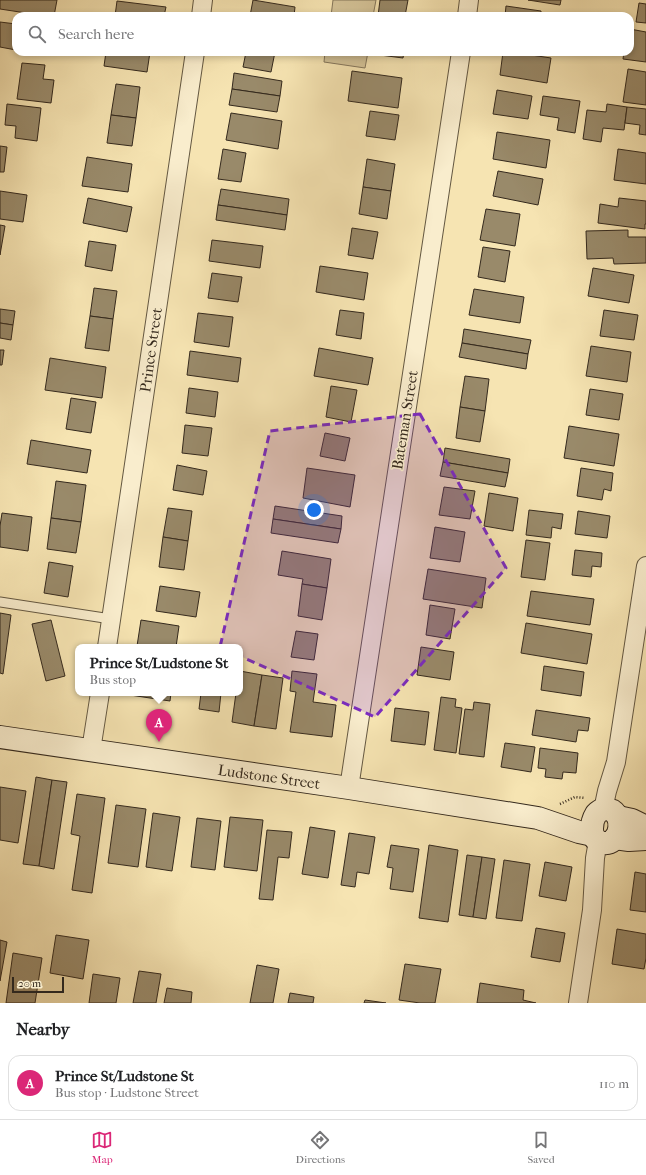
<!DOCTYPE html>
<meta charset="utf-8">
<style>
body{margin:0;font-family:"IM FELL French Canon",serif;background:#f2f2f2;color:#202124}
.scale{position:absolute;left:12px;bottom:10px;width:52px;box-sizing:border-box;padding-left:4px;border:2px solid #34291d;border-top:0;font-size:11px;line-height:14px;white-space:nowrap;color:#34291d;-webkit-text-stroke:3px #f9edcd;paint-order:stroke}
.you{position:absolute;left:314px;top:510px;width:14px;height:14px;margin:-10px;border:3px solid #fff;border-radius:50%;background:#1a73e8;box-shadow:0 0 0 6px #1a73e833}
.badge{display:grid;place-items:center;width:26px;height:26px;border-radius:50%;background:#db2777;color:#fff;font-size:13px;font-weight:700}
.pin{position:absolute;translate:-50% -33px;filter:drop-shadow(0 1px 2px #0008)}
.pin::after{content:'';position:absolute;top:21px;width:14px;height:12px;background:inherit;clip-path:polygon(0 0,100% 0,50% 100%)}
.popup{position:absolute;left:75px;top:644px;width:168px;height:52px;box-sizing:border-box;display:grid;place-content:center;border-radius:8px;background:#fff;filter:drop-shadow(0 1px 3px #0005);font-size:13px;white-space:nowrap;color:#757577}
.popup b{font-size:15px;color:#202124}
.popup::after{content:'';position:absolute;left:50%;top:100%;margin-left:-8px;border:8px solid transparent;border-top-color:#fff}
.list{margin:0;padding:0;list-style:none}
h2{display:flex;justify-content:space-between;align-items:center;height:52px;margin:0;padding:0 16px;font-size:17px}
h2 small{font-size:13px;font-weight:400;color:#757577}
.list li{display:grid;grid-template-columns:26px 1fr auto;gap:12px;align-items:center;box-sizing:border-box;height:56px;margin:0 8px 8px;padding:0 8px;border:1px solid #e0e0e0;border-radius:12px}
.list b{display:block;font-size:15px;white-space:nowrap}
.list p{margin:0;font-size:13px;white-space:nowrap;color:#757577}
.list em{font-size:13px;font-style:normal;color:#757577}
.icon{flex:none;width:22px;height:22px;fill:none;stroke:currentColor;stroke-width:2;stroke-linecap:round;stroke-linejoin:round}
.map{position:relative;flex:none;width:646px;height:1003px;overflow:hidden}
.search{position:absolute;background:#fff;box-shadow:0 2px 6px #0003;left:12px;right:12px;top:12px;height:44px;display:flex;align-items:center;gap:10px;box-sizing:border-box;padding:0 14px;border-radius:12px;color:#757577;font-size:15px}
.sheet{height:116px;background:#fff}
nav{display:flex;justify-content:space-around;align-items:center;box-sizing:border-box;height:56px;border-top:1px solid #e0e0e0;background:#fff;font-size:11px;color:#757577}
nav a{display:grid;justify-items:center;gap:2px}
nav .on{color:#db2777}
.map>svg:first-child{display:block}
.green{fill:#d5c499;stroke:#84765b}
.building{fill:#998a6a;stroke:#34291d}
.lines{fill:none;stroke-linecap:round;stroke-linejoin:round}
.lane-casing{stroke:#645842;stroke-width:11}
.street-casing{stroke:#645842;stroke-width:20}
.secondary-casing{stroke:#34291d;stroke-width:24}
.path{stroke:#34291d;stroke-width:2.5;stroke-dasharray:1 2;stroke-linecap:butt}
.lane{stroke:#f9edcd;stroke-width:9}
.street{stroke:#f9edcd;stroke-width:18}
.secondary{stroke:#f9edcd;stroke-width:22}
.marked{fill:#7b2cbf;fill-opacity:0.2;stroke:#7b2cbf;stroke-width:3;stroke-dasharray:8 5;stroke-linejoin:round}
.labels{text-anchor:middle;stroke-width:3;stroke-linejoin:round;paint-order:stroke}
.street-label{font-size:15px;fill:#34291d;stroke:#f9edcd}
</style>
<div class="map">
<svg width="646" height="1003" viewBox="0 0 646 1003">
<rect width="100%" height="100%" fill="#f6e4b2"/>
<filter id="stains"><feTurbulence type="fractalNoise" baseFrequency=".005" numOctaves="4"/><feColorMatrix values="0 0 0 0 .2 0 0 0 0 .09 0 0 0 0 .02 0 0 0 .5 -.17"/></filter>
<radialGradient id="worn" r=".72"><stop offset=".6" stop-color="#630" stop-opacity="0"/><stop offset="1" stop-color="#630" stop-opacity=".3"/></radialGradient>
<g class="green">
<polygon points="333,0 376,0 373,16 331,16"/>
<polygon points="325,52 368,52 365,68 324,62"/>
</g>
<g class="building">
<polygon points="0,0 57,0 54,16 46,16 0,9"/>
<polygon points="253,0 295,7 294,16 250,16"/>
<polygon points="380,0 408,0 405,16 378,16"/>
<polygon points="528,0 561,0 560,5"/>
<polygon points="117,1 166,7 164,16 115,16"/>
<polygon points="639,3 646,4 646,23 636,22"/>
<polygon points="506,6 541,11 541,16 505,16"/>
<polygon points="0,22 16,24 16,50 0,47"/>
<polygon points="630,29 646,32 646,62 623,59 624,52 630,52"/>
<polygon points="106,52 150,52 147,72 104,66"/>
<polygon points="246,52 275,52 271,72 243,67"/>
<polygon points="372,52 404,52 403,58 372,54"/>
<polygon points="503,52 511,52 551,58 547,83 500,75"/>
<polygon points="567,52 588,52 587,55"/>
<polygon points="22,63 45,65 43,79 54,80 51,103 17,99"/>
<polygon points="628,69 646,72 646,105 623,102"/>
<polygon points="352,71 402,78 398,108 348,101"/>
<polygon points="234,73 282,81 280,96 232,89"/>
<polygon points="116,84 140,87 136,118 111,115"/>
<polygon points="232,89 280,96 277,112 229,105"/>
<polygon points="497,90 532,96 528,119 493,114"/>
<polygon points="543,96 580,101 575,133 557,130 559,118 540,115"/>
<polygon points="7,104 41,108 37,141 15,138 16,126 5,125"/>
<polygon points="607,104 627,107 624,130 603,128 601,142 583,139 587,110 606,112"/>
<polygon points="627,107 646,109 646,135 639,134 640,125 625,123"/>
<polygon points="370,111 399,115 395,140 366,136"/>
<polygon points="231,113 282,121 278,149 226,140"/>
<polygon points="111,115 136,118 132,146 107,143"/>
<polygon points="497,132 550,140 546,168 493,159"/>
<polygon points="0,146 7,147 4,172 0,172"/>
<polygon points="223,149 246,153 241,182 218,179"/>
<polygon points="618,149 646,153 646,184 614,180"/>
<polygon points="87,157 132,164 128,192 82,186"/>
<polygon points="367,159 395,164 391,191 363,187"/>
<polygon points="498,171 543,179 538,205 493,196"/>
<polygon points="363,187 391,191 387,219 359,214"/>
<polygon points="221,189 289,199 287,215 218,205"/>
<polygon points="0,191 27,195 23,222 0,219"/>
<polygon points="88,198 132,207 127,232 83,223"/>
<polygon points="619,198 646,201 646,224 645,224 645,229 598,223 600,204 618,207"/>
<polygon points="218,205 287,215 285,230 216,220"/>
<polygon points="486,209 520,214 515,246 480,240"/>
<polygon points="0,225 5,226 0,255"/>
<polygon points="352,228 378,232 373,259 348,255"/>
<polygon points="628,230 628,237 646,237 646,263 614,264 613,258 587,259 586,231"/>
<polygon points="212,240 263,246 260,268 209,261"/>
<polygon points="89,241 116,245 112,271 85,266"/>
<polygon points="483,247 510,251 505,282 478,277"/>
<polygon points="320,266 368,273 364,300 316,292"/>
<polygon points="593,268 634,275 629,303 588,296"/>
<polygon points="212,273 242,277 238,302 208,298"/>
<polygon points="94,288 117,291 113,319 90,316"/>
<polygon points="474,289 524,297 520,323 469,315"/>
<polygon points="0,309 15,311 13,325 0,323"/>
<polygon points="340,310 364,313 361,339 336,335"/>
<polygon points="604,310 638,315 634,340 600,336"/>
<polygon points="198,313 233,317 229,347 194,342"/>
<polygon points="90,316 113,319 109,351 85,348"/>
<polygon points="0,323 13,325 11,340 0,338"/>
<polygon points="464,329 531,340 528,354 462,343"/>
<polygon points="462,343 528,354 526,369 459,357"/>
<polygon points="591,346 631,352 627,382 586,376"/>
<polygon points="319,348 373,358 368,385 314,376"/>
<polygon points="0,350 4,350 2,365 0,365"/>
<polygon points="190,351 241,358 238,382 187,375"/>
<polygon points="50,358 106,367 102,398 45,390"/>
<polygon points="465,376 489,379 485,411 460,407"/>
<polygon points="331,386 357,390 351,422 326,417"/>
<polygon points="189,388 218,392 215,417 186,413"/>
<polygon points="590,389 623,394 619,420 586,415"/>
<polygon points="71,398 96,402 91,433 66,429"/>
<polygon points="460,407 485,411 480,442 456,438"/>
<polygon points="185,425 212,428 208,456 182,453"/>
<polygon points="569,426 619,434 614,466 564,458"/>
<polygon points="325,433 350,438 345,461 320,456"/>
<polygon points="31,440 91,450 87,473 27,464"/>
<polygon points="445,448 510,459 508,473 443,462"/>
<polygon points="443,462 508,473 505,487 440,476"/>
<polygon points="177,465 207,471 203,495 173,490"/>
<polygon points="307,468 355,475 350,507 303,498"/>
<polygon points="581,468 613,473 611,491 604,489 602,500 577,496"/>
<polygon points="56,481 86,485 81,522 51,518"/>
<polygon points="444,487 475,491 470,519 439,515"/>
<polygon points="489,493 518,498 513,531 484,526"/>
<polygon points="275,506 342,516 341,529 273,519"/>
<polygon points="168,508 192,511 188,541 163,537"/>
<polygon points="529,510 563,514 561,529 552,527 551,538 526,535"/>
<polygon points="578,511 610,516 607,538 575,534"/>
<polygon points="2,513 32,517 28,551 0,547 0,526"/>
<polygon points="51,518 81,522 76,553 47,549"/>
<polygon points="273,519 341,529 338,543 271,533"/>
<polygon points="435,527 465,532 460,562 430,558"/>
<polygon points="163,537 188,541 184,570 159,567"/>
<polygon points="526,540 550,543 545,580 521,577"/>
<polygon points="575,550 602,553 601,567 592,566 591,577 572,575"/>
<polygon points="282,551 331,559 327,588 302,584 303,579 278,575"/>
<polygon points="49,562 73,566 68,597 44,593"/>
<polygon points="428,569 486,578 482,608 423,599"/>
<polygon points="302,584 327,588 322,620 298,616"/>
<polygon points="160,586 200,592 196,617 156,611"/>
<polygon points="531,591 594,599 590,625 527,616"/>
<polygon points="430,605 455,609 450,639 426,635"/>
<polygon points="0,613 11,615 3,674 0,673"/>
<polygon points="51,620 65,676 46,681 32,624"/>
<polygon points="141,620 179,626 176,647 137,646"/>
<polygon points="526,623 592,634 587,664 521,653"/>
<polygon points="296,631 318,634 314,660 291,657"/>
<polygon points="421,647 454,652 450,680 417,675"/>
<polygon points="544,666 584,672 581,696 541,690"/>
<polygon points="240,671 262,675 254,726 232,722 236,693 240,693"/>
<polygon points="292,671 317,674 313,702 336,705 332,737 290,732 296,692 290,691"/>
<polygon points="262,675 283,678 276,729 254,726"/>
<polygon points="131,693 171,693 170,701 130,695"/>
<polygon points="201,693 221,693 219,712 199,709"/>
<polygon points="441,697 456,699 455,707 462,708 456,753 434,750"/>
<polygon points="474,702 490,704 484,757 459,754 465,709 473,710"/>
<polygon points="395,708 429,712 425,745 391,741"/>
<polygon points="536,710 590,718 588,731 578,730 576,742 532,735"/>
<polygon points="505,743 535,747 531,772 501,767"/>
<polygon points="540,748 578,753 576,773 563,772 562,779 545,777 546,769 538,768"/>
<polygon points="36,777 52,780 39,866 23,864"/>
<polygon points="52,780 67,782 54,869 39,866"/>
<polygon points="0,787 26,791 18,843 0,840"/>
<polygon points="77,794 105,798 92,893 72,890 80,836 71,834"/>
<polygon points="116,805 146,809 138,867 108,863"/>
<polygon points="153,813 180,817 172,871 146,867"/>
<polygon points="230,817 263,820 257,871 224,867"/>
<polygon points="197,818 221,821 215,870 191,867"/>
<polygon points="310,827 335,831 328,878 302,874"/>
<polygon points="267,830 292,832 289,858 278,857 273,900 259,899"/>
<polygon points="349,833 375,837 369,874 357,872 355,887 341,885"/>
<polygon points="391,845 419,849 413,892 390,889 393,868 387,867"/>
<polygon points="429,845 458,850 448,922 419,918"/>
<polygon points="467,855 482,857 473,917 459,915"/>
<polygon points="482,857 495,859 486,919 473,917"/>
<polygon points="504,860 530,864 522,921 496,918"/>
<polygon points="545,862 572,867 566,901 539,896"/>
<polygon points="635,872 646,874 646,912 630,910"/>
<polygon points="536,928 565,933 560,962 531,957"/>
<polygon points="617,929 646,934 646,958 644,969 612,964"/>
<polygon points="56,935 89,940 83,979 50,973"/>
<polygon points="0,940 7,942 0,981"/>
<polygon points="13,953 42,958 35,1003 6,1003"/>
<polygon points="405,964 441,969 435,1003 420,1003 399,1000"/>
<polygon points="257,965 279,969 273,1003 250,1003"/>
<polygon points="139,971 161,974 156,1003 133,1003"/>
<polygon points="93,974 120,978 116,1003 89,1003"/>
<polygon points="480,983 524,990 523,1000 536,1003 477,1003"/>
<polygon points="167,988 192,992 191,1003 164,1003"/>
<polygon points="290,993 314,997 313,1003 288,1003"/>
<polygon points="365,1000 386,1003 364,1003"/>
</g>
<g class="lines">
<defs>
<polyline id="lane" points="0,602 111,619"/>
<g id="street">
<polyline points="201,16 203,0"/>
<polyline points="467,16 469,0"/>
<polyline points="107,647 195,52"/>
<polyline points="91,750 100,693"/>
<polyline points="349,788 461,52"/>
<polyline points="603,810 607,791 616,762 646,566"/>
<polyline points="578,1003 592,910 595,858 598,841"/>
</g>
<g id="secondary">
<polyline points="0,737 349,788 538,818 579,832 593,835"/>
<path d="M604 809C628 808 622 850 600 842 589 838 591 822 596 814 598 812 601 810 604 809Z"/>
<polyline points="618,817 632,820 646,827"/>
<polyline points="615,838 629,840 646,839"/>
</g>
</defs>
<use href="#lane" class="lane-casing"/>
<use href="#street" class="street-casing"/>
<use href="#secondary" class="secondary-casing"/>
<polyline class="path" points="560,804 575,797 585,798"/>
<use href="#lane" class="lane"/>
<use href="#street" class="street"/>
<use href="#secondary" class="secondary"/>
</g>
<path class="marked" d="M420 414 506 568 375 717 220 647 270 431Z"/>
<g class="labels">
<g class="street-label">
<text transform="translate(151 350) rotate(-82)" y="5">Prince Street</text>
<text transform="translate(405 420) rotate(-81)" y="5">Bateman Street</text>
<text transform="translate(269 777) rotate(8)" y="5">Ludstone Street</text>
</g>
</g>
<rect width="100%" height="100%" filter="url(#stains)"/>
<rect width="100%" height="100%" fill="url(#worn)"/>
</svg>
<div class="scale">20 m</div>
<div class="you"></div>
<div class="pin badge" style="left:159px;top:742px">A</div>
<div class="popup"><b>Prince St/Ludstone St</b>Bus stop</div>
<div class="search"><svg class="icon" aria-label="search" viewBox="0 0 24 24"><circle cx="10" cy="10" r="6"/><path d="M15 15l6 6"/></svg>Search here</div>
</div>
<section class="sheet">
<h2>Nearby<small></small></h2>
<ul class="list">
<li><span class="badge">A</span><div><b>Prince St/Ludstone St</b><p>Bus stop · Ludstone Street</p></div><em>110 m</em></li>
</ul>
</section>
<nav>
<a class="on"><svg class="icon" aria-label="map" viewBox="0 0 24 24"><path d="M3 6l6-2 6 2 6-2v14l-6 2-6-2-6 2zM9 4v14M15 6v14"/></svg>Map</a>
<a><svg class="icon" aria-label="directions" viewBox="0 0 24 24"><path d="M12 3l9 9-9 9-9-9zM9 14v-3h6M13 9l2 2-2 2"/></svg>Directions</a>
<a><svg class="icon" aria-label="saved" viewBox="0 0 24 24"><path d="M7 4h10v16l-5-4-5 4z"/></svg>Saved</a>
</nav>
